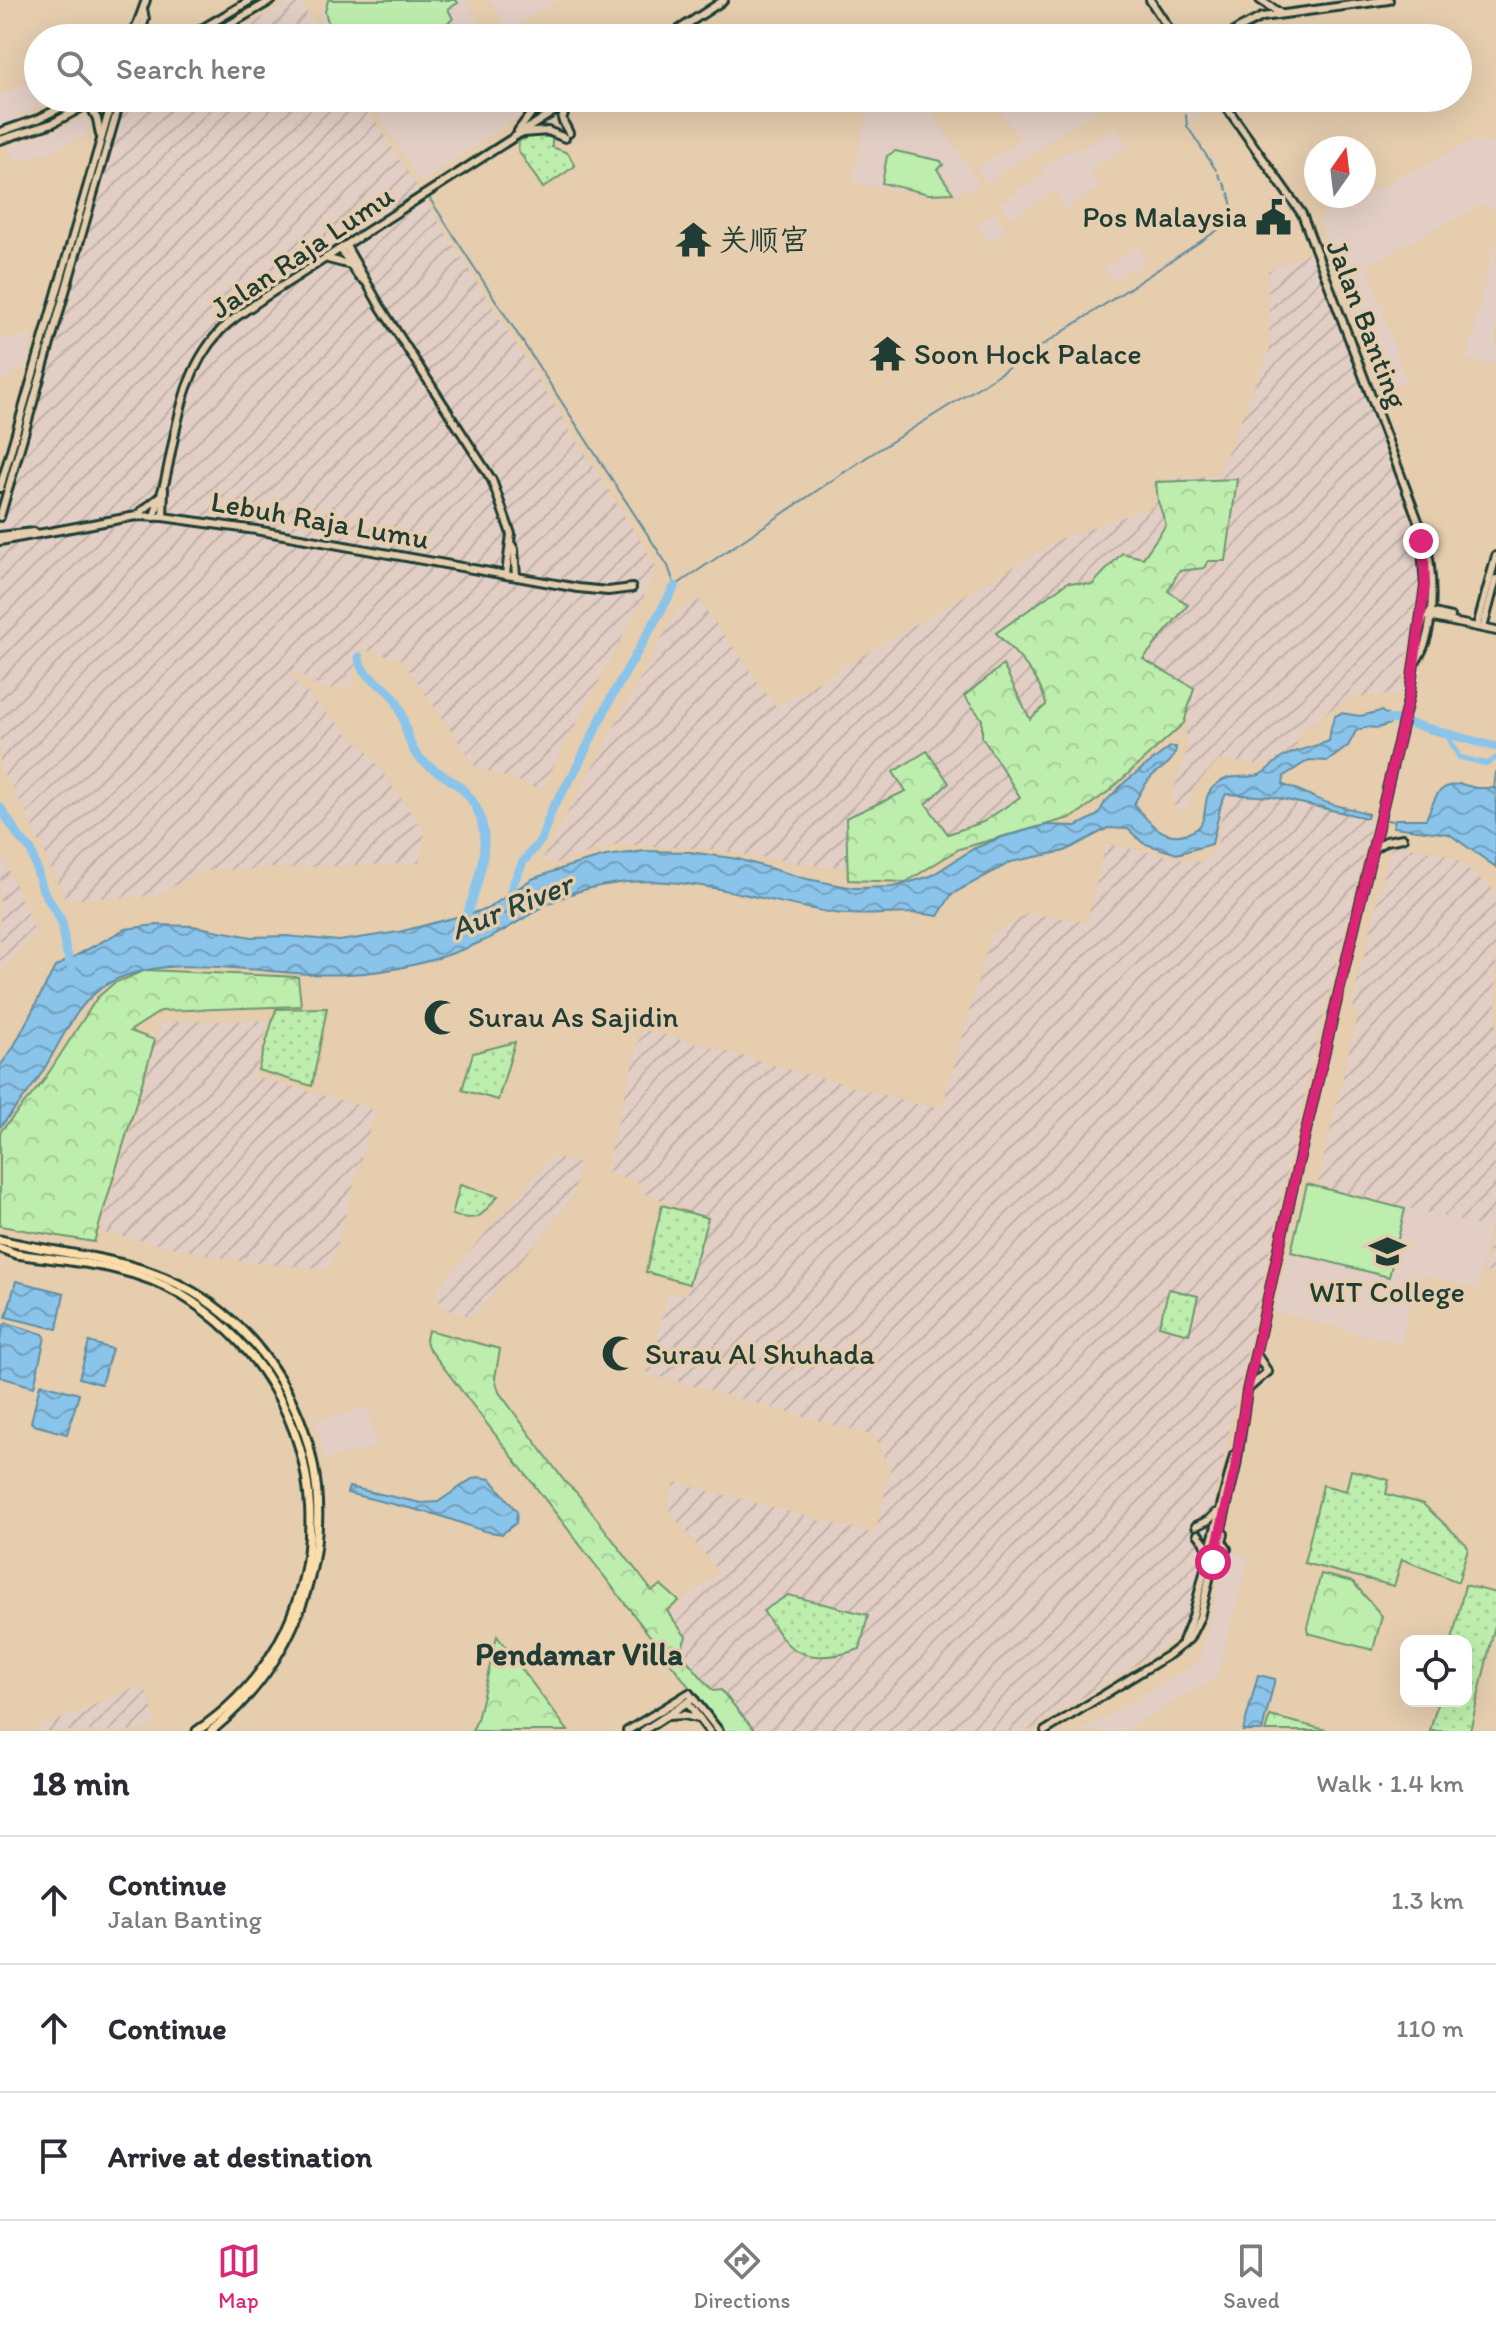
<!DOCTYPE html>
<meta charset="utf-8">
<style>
body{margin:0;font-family:Itim,"LXGW WenKai TC",sans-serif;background:#f7f7f7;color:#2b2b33}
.controls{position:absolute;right:24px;bottom:24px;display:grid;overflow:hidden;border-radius:16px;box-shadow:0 8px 32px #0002}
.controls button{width:72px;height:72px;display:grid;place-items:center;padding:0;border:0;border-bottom:2px solid #e1e1e2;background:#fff;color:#2b2b33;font:40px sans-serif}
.compass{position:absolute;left:1304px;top:136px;width:72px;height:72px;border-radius:50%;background:#fff;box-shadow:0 8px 32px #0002;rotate:14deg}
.stop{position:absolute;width:24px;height:24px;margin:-18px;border:6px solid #db2777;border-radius:50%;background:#fff}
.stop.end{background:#db2777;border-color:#fff;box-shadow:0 2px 8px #0008}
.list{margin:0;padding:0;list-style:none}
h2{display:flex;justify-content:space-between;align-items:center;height:104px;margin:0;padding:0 32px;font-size:34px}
h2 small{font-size:26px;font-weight:400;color:#7c7c81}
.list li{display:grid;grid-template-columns:52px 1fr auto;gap:24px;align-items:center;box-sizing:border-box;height:128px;padding:0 32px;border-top:2px solid #e1e1e2}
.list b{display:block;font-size:30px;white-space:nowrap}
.list p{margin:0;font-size:26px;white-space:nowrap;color:#7c7c81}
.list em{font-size:26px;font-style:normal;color:#7c7c81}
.icon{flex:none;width:44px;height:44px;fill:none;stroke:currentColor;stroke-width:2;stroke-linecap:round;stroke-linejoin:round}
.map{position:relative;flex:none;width:1496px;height:1731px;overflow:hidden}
.search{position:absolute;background:#fff;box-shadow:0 8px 32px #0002;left:24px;right:24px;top:24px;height:88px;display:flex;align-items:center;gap:20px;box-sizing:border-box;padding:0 28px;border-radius:44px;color:#7c7c81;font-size:30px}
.sheet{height:488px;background:#fff}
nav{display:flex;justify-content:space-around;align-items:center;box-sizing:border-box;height:112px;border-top:2px solid #e1e1e2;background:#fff;font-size:22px;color:#7c7c81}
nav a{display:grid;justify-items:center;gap:4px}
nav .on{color:#db2777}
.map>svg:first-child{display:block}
.built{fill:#e2cec4}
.industrial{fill:url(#industrial-furrows)}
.grass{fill:url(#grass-dots);stroke:#6e9670;stroke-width:2}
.forest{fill:url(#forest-crowns);stroke:#6e9670;stroke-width:2}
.garden{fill:#beeead;stroke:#6e9670;stroke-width:2}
.water{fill:url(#water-waves);stroke:#608ea1;stroke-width:2}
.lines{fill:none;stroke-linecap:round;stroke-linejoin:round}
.stream{stroke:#608ea1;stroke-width:2}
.canal{stroke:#8bc4ea;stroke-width:5}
.river{stroke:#8bc4ea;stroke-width:9}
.tertiary-casing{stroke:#1f3d34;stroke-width:12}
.secondary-casing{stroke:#1f3d34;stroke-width:12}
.primary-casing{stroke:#1f3d34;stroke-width:13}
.tertiary{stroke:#e5cdae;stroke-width:6}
.secondary{stroke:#e5cdae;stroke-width:6}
.primary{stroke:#faddab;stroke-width:7}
.route{stroke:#db2777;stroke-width:10}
.labels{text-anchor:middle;stroke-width:7;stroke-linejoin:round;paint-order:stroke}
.poi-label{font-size:30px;fill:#1f3d34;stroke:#e5cdae;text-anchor:start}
.street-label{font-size:30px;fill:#1f3d34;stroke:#e5cdae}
.water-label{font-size:32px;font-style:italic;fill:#24443d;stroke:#e5cdae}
.neighbourhood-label{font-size:32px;font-weight:bold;fill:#1f3d34;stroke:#e5cdae}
</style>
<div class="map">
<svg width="1496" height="1731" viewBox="0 0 1496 1731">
<defs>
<pattern id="industrial-furrows" width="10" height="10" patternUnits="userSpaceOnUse" patternTransform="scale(2)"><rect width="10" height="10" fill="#e2cec4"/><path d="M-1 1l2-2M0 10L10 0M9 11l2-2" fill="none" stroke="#c1b2a9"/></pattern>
<pattern id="grass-dots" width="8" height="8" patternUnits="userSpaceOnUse" patternTransform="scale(2)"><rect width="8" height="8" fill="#beeead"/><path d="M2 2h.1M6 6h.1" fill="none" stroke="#a3cd95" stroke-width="1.8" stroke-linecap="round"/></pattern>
<pattern id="forest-crowns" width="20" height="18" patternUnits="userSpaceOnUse" patternTransform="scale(2)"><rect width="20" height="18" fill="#beeead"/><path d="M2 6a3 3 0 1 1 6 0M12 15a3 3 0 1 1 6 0" fill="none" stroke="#a3cd95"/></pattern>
<pattern id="water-waves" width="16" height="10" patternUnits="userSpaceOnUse" patternTransform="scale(2)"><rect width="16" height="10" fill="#8bc4ea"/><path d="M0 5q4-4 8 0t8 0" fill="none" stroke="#71a0be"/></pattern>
</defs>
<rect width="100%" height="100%" fill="#e5cdae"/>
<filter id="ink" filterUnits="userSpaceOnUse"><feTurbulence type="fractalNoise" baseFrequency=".0125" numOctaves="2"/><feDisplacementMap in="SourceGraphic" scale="16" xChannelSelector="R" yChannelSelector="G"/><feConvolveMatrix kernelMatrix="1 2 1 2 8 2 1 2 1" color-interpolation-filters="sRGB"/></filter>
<g filter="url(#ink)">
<g class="built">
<polygon points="324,0 465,0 488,38 328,38 321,12"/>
<polygon points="490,0 558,0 509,31"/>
<polygon points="38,78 38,98 56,98 15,117 16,122 0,127 0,94"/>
<polygon points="367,98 525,98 526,100 525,112 421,183"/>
<polygon points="859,98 922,98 981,185 955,194 925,195 852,182 868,108"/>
<polygon points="1013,98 1076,98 1078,101 1084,98 1116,98 987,183 977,168 1020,139 999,108"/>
<polygon points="1175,98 1204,98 1211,108 1190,121"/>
<polygon points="86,118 89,123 86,135 73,143 15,163 8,146"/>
<polygon points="1116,127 1128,145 1089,171 1100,187 1098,188 1066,210 1053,191 1010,220 999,203 1044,174 1041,168 1073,148 1076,152"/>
<polygon points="1475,140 1496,145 1496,209 1481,205 1367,265 1406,381 1378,390 1318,218"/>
<polygon points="993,214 996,214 1007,230 989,243 976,224"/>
<polygon points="1496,238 1496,364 1467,359"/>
<polygon points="1138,245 1147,259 1113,281 1105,268"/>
<polygon points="33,334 27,366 0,381 0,340"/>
<polygon points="1306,1182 1490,1229 1477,1288 1418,1274 1401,1344 1274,1311"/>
<polygon points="368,1408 377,1447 325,1459 315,1420"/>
<polygon points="1228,1551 1249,1557 1217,1677 1123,1731 1080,1731 1198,1663"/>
</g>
<g class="industrial">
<polygon points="294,0 299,0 323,38 226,38"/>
<polygon points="124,98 361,98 656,566 642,600 541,790 475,766 402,659 362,649 357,654 352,687 323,689 296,673 289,676 369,754 425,832 419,863 198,871 157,896 65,899 24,807 0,768 0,534"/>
<polygon points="1312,251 1404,499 1420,550 1420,580 1400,694 1349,698 1301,729 1296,747 1267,765 1219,760 1195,786 1183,814 1170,801 1187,750 1182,689 1027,798 906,859 825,867 711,849 618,844 556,863 542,860 677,611 698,599 776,707 1062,538 1155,506 1154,480 1218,475 1270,349 1268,271"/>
<polygon points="1260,793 1325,806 1372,821 1309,1074 1187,1620 1173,1640 1155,1653 1028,1731 723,1731 646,1630 719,1572 667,1508 675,1482 875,1534 890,1471 875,1436 647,1373 669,1292 686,1296 708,1218 639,1191 641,1183 605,1171 642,1029 917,1104 942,1108 991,935 1028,913 1087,922 1106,844 1200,862 1217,850 1224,797"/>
<polygon points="1395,844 1452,856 1496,892 1496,1275 1484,1271 1493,1229 1327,1188 1318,1182 1358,1013 1352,1004 1390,851"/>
<polygon points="0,852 36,932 1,972 0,998"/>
<polygon points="269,1020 254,1076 375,1110 330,1269 244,1262 100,1232 162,1022"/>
<polygon points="553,1156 580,1164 573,1195 552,1224 472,1317 441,1307 437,1295 439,1287"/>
<polygon points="136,1687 148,1693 154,1716 153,1725 142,1731 33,1731"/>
</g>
<g class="grass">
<polygon points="534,134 552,138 552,147 568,153 575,166 543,188 518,150 519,141"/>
<polygon points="327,1008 312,1086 258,1070 276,1009"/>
<polygon points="515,1042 498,1100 462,1090 473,1053"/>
<path d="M460 1185 498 1196C479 1217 481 1222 452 1215Z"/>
<polygon points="662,1205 708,1218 689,1284 646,1272"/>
<polygon points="1169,1289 1198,1296 1189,1334 1159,1326"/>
<polygon points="1351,1470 1389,1480 1386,1494 1423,1504 1466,1544 1468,1548 1458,1582 1402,1559 1394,1586 1304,1563 1323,1485 1346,1491"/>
<polygon points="1465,1585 1496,1593 1496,1621 1470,1731 1430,1731 1438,1701 1466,1701 1466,1641 1452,1641"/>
<path d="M788 1595 868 1615 860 1649C839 1656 810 1662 791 1647 780 1639 772 1623 763 1611Z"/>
</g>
<g class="forest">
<path d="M1237 479 1226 561H1208L1204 568 1179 571 1168 591 1188 605 1143 659 1194 688 1184 723 1109 791 1073 817 959 849 906 882 848 880 846 818 906 791 893 772 927 751 949 783 926 804 948 834 983 822 1020 797 982 737V719L964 696 1003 665 1030 719 1046 705C1041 676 1016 654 996 633L1068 582 1092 585 1122 553 1143 558 1166 525 1158 501 1156 482Z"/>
<polygon points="146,970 298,977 301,1006 161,1011 130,1031 155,1040 94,1242 0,1226 0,1132 42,1083 97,998 114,983"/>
<polygon points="428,1330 500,1349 495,1378 499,1392 565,1482 577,1493 652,1591 661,1585 679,1601 667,1611 686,1637 680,1652 713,1691 721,1690 755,1731 723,1731 428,1347 426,1340"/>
<polygon points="1321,1574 1353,1582 1382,1616 1373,1650 1308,1633 1307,1627"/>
<polygon points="497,1636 568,1731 472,1731 477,1720"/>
<polygon points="1270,1716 1330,1731 1265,1731"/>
</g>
<g class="garden">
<polygon points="328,0 456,0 458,3 448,9 453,19 438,29 433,38 333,38 325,12"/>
<polygon points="895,151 941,161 943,165 937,169 953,193 929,194 882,183 887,156"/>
<polygon points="1307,1184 1405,1209 1389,1277 1291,1252"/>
</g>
<g class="water">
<path d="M1381 711 1392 718 1390 724 1378 728 1366 727 1356 731 1348 746 1328 761 1309 760 1284 776 1283 785C1296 788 1301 791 1313 797 1329 806 1351 807 1368 814L1367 818 1273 797 1226 794 1221 804 1212 844 1177 854 1143 843 1128 829 1108 828 1065 851 1011 862 952 894 938 916C904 909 870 918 835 913 743 899 661 861 568 895 537 906 512 929 483 941 441 960 394 972 348 974 277 979 173 948 109 983 75 1002 61 1043 41 1074 29 1093 14 1110 0 1127V1066L13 1048 55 967 125 929 156 925 193 926 252 937 286 936 339 941 399 932 487 909 532 879 569 866 606 856 645 851 690 852 738 859 807 879 854 888 893 887 931 876 973 849 1002 837 1047 825 1077 826 1098 815 1105 802 1126 781 1170 747H1176C1175 763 1162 767 1152 776 1144 784 1139 794 1134 804 1148 822 1164 842 1188 833 1194 831 1200 827 1202 822 1209 804 1200 793 1223 780 1234 774 1247 779 1259 775 1269 770 1274 762 1283 757 1293 751 1317 746 1329 741L1331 727 1335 716 1341 713 1360 716Z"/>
<path d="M1461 784 1476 788H1496V867L1449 834 1393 827 1395 819H1426C1436 798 1435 785 1461 784Z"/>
<polygon points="16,1281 64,1293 57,1329 6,1317"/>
<polygon points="7,1323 43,1334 45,1337 34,1387 0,1377 0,1341 4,1325"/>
<polygon points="89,1342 112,1349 101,1384 79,1378"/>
<polygon points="43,1384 79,1394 67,1434 34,1425 31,1422 40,1385"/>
<polygon points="478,1477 491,1479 517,1512 516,1523 502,1534 484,1531 438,1515 347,1493 349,1487 421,1503 438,1502 472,1479"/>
<polygon points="1258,1675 1275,1679 1262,1731 1243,1731"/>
</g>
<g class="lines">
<g class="stream">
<polyline points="1186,115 1187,126 1216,170"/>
<polyline points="1218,174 1221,179"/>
<polyline points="1224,183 1227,190"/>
<polyline points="428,196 668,566 675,586 867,457 979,387 1224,226 1232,208 1229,193"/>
<polyline points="1494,789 1496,772"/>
<polyline points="1387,820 1392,821"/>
</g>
<polyline class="canal" points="1446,733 1459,757 1487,764 1496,758"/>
<g class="river">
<path d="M359 657C359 674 378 681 389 692 406 708 403 736 416 754 428 769 446 775 460 787 503 825 478 879 464 925"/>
<polyline points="1380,719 1397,720"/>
<polyline points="1412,724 1496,747"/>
<polyline points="0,807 19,837 31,850 43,890 62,922 65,947 72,969"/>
<polyline points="509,903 512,886 523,862 541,840 553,807 574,773 612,696 675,586"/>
</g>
<defs>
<g id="tertiary">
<polyline points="1150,0 1175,38"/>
<polyline points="132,38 146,0"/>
<polyline points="139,38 145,19 143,9"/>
<polyline points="666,38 724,0"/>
<polyline points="567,105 562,119 569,133"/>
<polyline points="92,109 97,119 100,135"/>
<polyline points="518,131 532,112 531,100"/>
<polyline points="523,133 548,131 565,138"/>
<polyline points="346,246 380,306 492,480 511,534 506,574"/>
<polyline points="341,250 359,277 365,281"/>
<polyline points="328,259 351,265"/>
<polyline points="0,488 113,98"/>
<polyline points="136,516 158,498"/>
<polyline points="0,517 121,98"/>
<path d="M154 517C157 505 162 493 165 481 177 428 181 373 220 331 232 318 250 308 265 297L575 98"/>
<polyline points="163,517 164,489"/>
<polyline points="0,536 34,532"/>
<polyline points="0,541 136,516 163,517 256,530 578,588 608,591 632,588"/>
<polyline points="511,544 514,549 516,576"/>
</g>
<g id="secondary">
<polyline points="1260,0 1280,13"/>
<polyline points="186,38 251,0"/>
<polyline points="206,38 272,0"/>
<polyline points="1227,38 1238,29 1262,17 1389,0"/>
<path d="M1220 98 1302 214 1420 526 1424 530C1432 566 1439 629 1416 661"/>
<polyline points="0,132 38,119 80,98"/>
<polyline points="0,140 53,123 99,98"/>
<polyline points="1429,617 1496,631"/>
<polyline points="1422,624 1423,619 1430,612 1451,617"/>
<polyline points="1477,626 1496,556"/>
<polyline points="1483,628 1496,579"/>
<polyline points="1373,849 1386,841 1403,838"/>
<polyline points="1256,1354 1268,1372"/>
<polyline points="1249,1388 1267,1372"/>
<polyline points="1196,1526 1209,1520 1216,1513"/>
<polyline points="1198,1534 1205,1543 1207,1552"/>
<polyline points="1224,1534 1222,1541 1227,1549"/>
<polyline points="1183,1641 1193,1616 1234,1455"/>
<polyline points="687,1702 709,1731"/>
<polyline points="668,1716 684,1715 700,1719"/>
<polyline points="627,1731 689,1693 719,1731"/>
<polyline points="643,1731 694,1698"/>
<polyline points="1045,1731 1170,1654 1189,1639 1200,1617 1236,1466 1247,1391 1296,1173 1410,692 1425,586 1420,526"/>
</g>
<g id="primary">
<path d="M0 1240C66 1256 133 1256 193 1292 235 1317 268 1354 290 1398 349 1514 310 1651 211 1731"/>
<path d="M0 1248 16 1254C72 1262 130 1264 180 1294 343 1392 357 1623 197 1731"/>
</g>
</defs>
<use href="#tertiary" class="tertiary-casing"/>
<use href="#secondary" class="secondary-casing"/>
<use href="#primary" class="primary-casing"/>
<use href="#tertiary" class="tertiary"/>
<use href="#secondary" class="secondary"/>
<use href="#primary" class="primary"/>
</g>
</g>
<g class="lines" filter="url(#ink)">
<polyline class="route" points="1213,1562 1235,1469 1247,1391 1296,1173 1410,692 1425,586 1424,556 1421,541"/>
</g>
<defs>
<symbol id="civic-bare" viewBox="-9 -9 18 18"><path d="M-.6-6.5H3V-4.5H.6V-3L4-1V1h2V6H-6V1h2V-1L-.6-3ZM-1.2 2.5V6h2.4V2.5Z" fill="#1f3d34" stroke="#e5cdae" stroke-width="2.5" paint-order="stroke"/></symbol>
<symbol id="temple-bare" viewBox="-9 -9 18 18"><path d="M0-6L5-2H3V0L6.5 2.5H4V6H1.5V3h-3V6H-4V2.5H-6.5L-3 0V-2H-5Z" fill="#1f3d34" stroke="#e5cdae" stroke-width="2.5" paint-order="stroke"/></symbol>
<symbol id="mosque-bare" viewBox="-9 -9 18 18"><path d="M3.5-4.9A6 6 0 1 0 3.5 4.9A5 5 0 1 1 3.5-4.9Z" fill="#1f3d34" stroke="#e5cdae" stroke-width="2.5" paint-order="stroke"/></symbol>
<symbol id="university-bare" viewBox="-9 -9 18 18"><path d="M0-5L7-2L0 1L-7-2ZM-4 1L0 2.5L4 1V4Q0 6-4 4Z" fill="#1f3d34" stroke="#e5cdae" stroke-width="2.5" paint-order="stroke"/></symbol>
</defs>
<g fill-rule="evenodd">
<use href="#civic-bare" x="1248" y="192" width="51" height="51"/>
<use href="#temple-bare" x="668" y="214" width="51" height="51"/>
<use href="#temple-bare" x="862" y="328" width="51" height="51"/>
<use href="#mosque-bare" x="416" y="992" width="51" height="51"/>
<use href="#university-bare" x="1362" y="1226" width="51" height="51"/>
<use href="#mosque-bare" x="594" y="1328" width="51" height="51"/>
</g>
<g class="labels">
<g class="poi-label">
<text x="1247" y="227" text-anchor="end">Pos Malaysia</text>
<text x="719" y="250">关顺宫</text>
<text x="914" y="364">Soon Hock Palace</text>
<text x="468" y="1027">Surau As Sajidin</text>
<text x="1387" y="1302" text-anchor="middle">WIT College</text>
<text x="645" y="1364">Surau Al Shuhada</text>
</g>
<g class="street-label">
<text transform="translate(302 252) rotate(-34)" y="10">Jalan Raja Lumu</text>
<text transform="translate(1367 324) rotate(69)" y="10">Jalan Banting</text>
<text transform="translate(320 520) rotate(10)" y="10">Lebuh Raja Lumu</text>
</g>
<g class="water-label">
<text transform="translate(511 906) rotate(-22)" y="11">Aur River</text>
</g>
<g class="neighbourhood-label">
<text x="579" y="1665">Pendamar Villa</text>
</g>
</g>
</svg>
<div class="controls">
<button><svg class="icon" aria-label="locate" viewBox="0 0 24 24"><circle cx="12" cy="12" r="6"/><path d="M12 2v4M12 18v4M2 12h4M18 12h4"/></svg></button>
</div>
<svg class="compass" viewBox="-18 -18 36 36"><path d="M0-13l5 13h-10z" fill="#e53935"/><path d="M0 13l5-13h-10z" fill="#7c7c81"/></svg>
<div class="stop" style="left:1213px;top:1562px"></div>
<div class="stop end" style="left:1421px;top:541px"></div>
<div class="search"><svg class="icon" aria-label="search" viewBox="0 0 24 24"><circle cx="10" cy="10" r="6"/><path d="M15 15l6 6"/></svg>Search here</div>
</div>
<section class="sheet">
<h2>18 min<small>Walk · 1.4 km</small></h2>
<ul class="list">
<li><svg class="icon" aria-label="ahead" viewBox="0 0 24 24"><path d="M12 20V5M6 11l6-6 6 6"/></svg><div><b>Continue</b><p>Jalan Banting</p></div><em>1.3 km</em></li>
<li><svg class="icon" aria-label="ahead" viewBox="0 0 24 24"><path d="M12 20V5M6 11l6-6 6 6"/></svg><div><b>Continue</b></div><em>110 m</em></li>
<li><svg class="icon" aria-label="arrive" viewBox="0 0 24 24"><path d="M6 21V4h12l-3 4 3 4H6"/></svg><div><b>Arrive at destination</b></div></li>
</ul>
</section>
<nav>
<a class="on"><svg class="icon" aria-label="map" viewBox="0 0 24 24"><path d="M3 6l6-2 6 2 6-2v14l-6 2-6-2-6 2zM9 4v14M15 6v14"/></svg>Map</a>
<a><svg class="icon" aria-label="directions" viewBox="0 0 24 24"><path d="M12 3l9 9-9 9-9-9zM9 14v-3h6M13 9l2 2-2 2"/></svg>Directions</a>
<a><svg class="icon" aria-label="saved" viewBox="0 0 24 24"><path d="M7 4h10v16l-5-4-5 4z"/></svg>Saved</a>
</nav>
